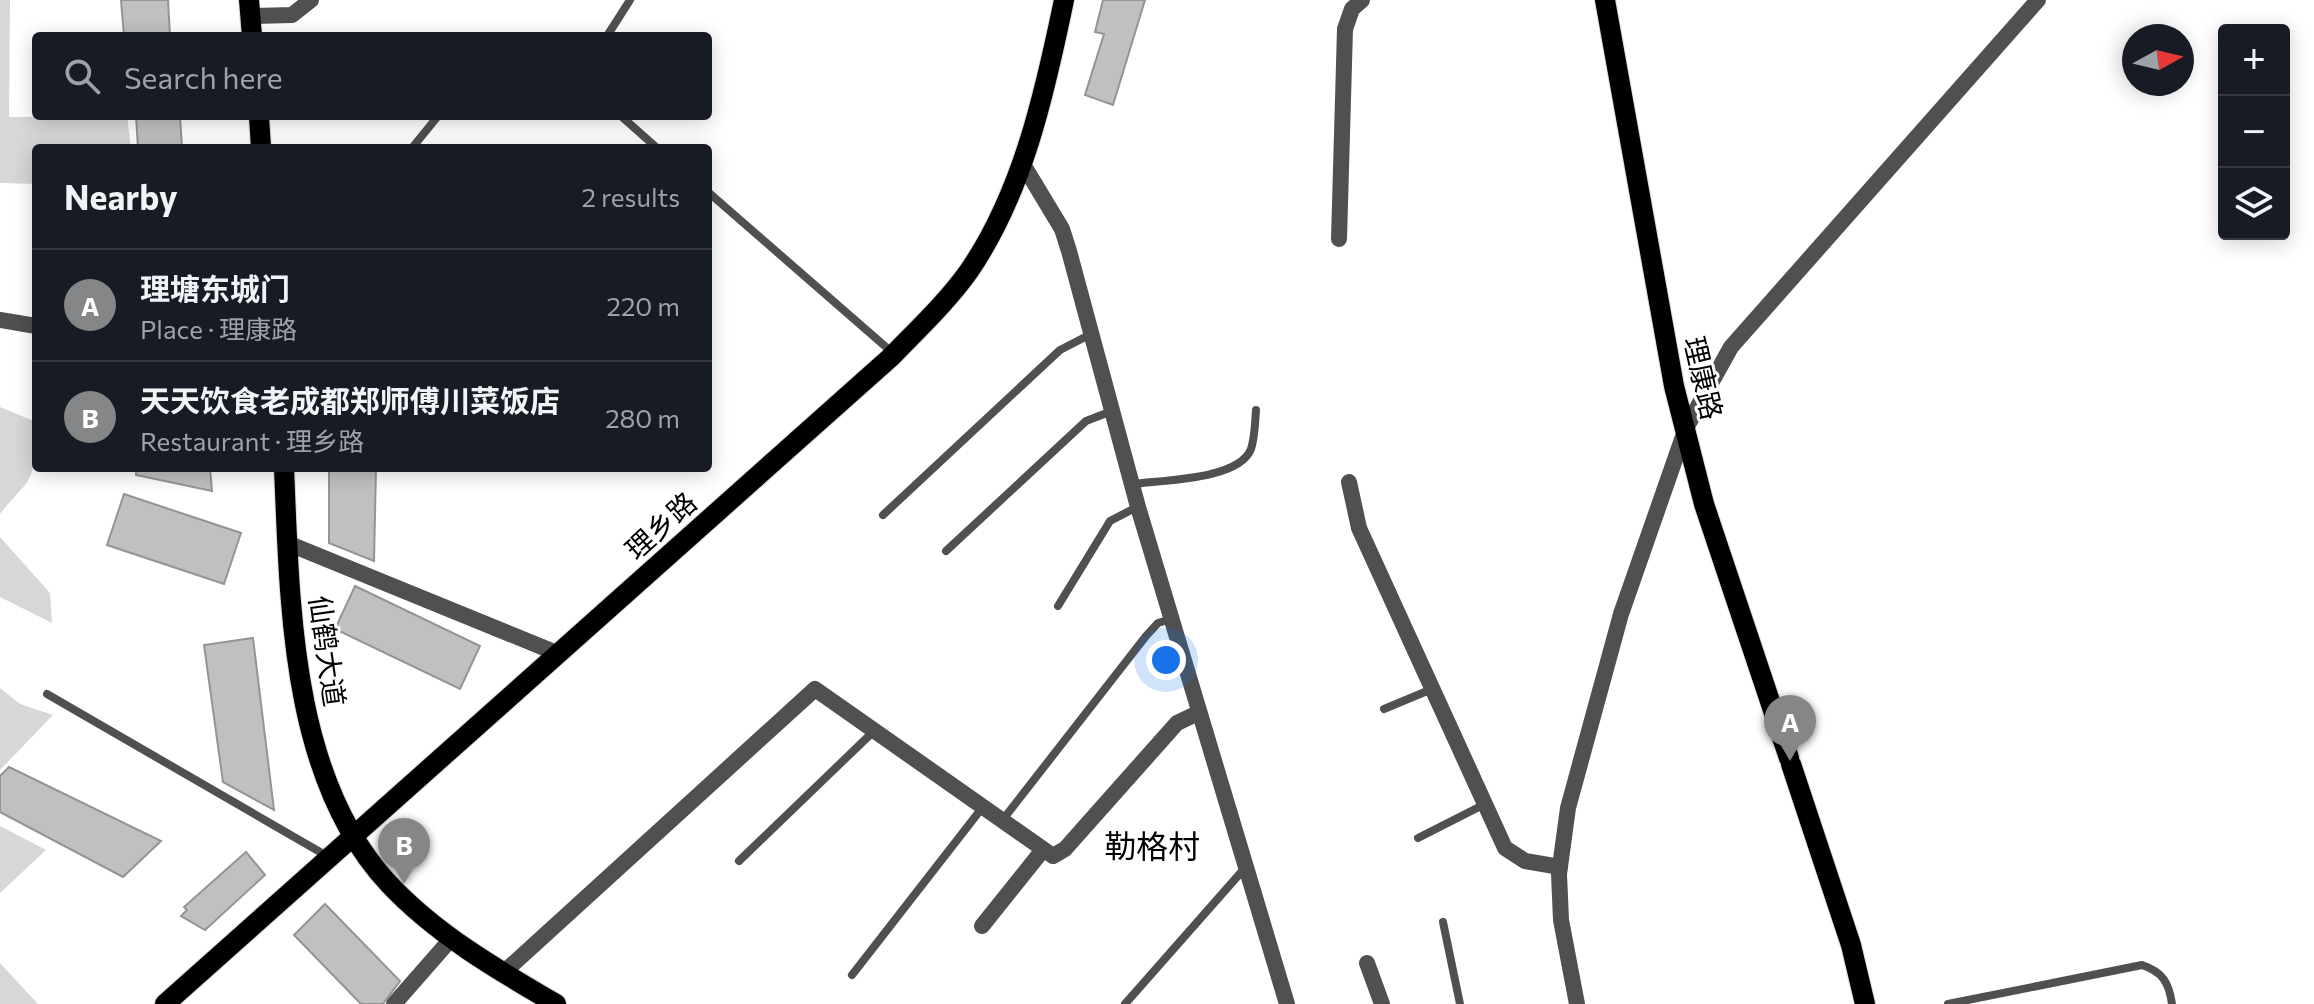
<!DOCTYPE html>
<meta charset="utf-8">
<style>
body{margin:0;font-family:Commissioner,"Noto Sans SC",sans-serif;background:#20242c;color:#f1f3f6}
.controls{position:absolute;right:24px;top:24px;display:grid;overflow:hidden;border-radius:8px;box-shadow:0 4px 20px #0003}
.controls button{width:72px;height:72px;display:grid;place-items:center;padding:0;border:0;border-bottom:2px solid #363941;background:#171b24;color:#f1f3f6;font:40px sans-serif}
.compass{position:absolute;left:2122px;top:24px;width:72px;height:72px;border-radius:50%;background:#171b24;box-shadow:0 4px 20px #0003;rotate:82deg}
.you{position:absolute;left:1166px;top:660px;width:28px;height:28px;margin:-20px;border:6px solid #fff;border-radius:50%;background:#1a73e8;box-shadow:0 0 0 12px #1a73e833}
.badge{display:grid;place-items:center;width:52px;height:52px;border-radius:50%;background:#858687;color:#fff;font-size:26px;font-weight:700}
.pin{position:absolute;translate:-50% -66px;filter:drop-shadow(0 2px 4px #0008)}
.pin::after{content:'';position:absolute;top:42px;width:28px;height:24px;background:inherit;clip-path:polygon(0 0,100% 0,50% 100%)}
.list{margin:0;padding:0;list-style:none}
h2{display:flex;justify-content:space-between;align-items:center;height:104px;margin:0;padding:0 32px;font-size:34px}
h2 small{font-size:26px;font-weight:400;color:#9ea1a6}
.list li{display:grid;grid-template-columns:52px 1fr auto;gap:24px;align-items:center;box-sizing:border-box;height:112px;padding:0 32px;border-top:2px solid #363941}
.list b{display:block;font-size:30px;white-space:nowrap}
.list p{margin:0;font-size:26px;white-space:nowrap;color:#9ea1a6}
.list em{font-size:26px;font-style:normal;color:#9ea1a6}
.icon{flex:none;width:44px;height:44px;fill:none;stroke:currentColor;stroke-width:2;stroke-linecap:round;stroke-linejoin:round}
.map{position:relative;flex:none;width:2314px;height:1004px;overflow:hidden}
.search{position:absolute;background:#171b24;box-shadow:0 4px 20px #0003;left:32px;top:32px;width:680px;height:88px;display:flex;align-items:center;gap:20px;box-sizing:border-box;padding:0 28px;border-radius:8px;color:#9ea1a6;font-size:30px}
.panel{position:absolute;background:#171b24;box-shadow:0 4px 20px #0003;left:32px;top:144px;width:680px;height:328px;border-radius:8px}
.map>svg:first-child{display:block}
.green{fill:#d7d7d7}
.building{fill:#c0c0c0;stroke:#949494;stroke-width:2}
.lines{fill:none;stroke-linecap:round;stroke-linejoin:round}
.primary-casing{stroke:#dbdbdb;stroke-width:22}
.lane{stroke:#505050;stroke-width:8}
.street{stroke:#505050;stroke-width:16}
.primary{stroke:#000;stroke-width:20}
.labels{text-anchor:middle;stroke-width:6;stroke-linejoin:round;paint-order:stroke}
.street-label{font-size:28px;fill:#000;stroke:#fff}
.quarter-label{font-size:32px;fill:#000;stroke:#fff}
</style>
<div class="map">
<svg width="2314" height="1004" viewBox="0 0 2314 1004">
<rect width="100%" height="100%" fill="#fff"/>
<g class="green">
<polygon points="0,0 10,0 9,117 127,116 131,148 36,148 36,184 0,183"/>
<path d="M0 407 36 422C36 441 38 469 25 485 17 495 8 503 0 514Z"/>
<polygon points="0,537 50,593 52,623 0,597"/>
<polygon points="0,688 20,704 53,715 0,770"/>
<polygon points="0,826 46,850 0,893"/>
<polygon points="0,963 38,1004 0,1004"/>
</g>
<g class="building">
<polygon points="121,0 168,0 170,36 124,36"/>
<polygon points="1103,0 1145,0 1113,105 1085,95 1104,34 1095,32"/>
<polygon points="136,116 180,116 182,148 138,148"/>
<polygon points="136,468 210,468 212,491 136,475"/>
<polygon points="329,468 376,468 374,561 329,543"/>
<polygon points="124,494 241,533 224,584 107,545"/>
<polygon points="355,586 480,646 460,689 335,629"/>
<polygon points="253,638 274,810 223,782 204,645"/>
<polygon points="9,767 161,841 123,877 0,812 0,776"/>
<polygon points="246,852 265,875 205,930 181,916 187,910 184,907"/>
<polygon points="325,904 400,981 383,1004 361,1004 294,935"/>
</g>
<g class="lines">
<defs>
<g id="primary">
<polyline points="249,0 252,36"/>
<polyline points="1605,0 1674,386 1704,504 1789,758"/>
<polyline points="259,116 261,148"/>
<path d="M284 468C290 604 290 778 389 884 436 934 496 969 556 1004"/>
<polyline points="1791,764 1851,945 1865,1004"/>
<path d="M165 1004 891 357C917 330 947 302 969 271 1023 192 1045 92 1064 0"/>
</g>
</defs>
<use href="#primary" class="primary-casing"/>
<g class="lane">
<polyline points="607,36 630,0"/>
<polyline points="621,116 657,148"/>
<polyline points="412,148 438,116"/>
<polyline points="708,192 894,354"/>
<path d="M1133 484C1162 480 1239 480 1251 449 1255 437 1255 422 1256 410"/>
<polyline points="883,515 1060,350 1091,334"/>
<polyline points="946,551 1086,421 1112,411"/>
<polyline points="1058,606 1110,521 1137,507"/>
<polyline points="47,694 327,856"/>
<polyline points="1384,709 1432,689"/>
<polyline points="1001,822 1146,636 1158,623 1171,619"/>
<polyline points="1418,838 1485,804"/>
<polyline points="739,861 874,731"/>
<polyline points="1443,922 1460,1004"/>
<polyline points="852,975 982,808"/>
<polyline points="1125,1004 1244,869"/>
<path d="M1948 1004 2142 965C2163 972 2169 983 2172 1004"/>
</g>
<g class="street">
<polyline points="250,16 292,15 311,0"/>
<polyline points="1021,161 1062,229 1069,251 1138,507 1287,1004"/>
<polyline points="1339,239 1345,29 1352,9 1362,0"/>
<polyline points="0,320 36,326"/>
<polyline points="1349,482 1359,528 1505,848 1525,861 1560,867"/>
<polyline points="287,543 559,654"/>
<polyline points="982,926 1042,851"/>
<polyline points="1367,963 1382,1004"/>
<polyline points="503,973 815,689 1053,856 1065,849 1177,723 1198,713"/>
<polyline points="394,1004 451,939"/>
<polyline points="1577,1004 1561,920 1559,874 1568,808 1621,614 1686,428 1731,347 2038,0"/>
</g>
<use href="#primary" class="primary"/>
</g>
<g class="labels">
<g class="street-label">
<text transform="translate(1703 378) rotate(77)" y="10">理康路</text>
<text transform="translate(661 526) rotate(-42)" y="10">理乡路</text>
<text transform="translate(327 651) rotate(82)" y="10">仙鹤大道</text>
</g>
<g class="quarter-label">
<text x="1152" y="858">勒格村</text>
</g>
</g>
</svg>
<div class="controls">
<button>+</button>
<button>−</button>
<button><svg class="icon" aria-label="layers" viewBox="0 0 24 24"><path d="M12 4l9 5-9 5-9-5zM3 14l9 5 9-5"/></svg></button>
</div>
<svg class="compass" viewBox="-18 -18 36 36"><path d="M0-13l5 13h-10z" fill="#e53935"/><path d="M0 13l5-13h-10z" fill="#9ea1a6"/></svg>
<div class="you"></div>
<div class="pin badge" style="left:1790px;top:761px">A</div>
<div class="pin badge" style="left:404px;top:884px">B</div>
<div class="search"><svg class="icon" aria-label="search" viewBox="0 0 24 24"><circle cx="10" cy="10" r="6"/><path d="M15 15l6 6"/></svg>Search here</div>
<section class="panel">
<h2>Nearby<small>2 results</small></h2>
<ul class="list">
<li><span class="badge">A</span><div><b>理塘东城门</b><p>Place · 理康路</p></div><em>220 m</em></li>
<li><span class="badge">B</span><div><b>天天饮食老成都郑师傅川菜饭店</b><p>Restaurant · 理乡路</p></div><em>280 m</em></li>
</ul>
</section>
</div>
